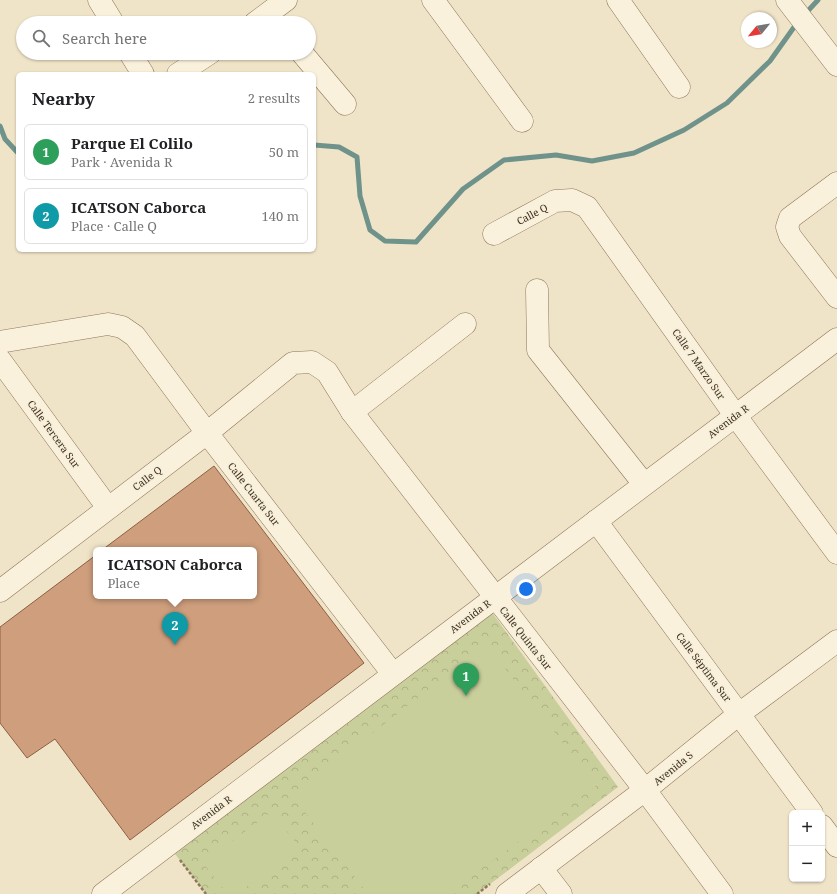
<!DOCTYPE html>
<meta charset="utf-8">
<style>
body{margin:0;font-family:"Noto Serif",serif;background:#f6f6f6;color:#202124}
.controls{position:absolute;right:12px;bottom:12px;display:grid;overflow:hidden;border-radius:6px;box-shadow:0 1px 3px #0004}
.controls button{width:36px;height:36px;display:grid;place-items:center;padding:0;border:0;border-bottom:1px solid #e0e0e0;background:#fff;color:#202124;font:20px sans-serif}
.compass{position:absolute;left:741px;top:12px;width:36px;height:36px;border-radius:50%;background:#fff;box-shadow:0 1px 3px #0004;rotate:240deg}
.you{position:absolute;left:526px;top:589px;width:14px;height:14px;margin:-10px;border:3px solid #fff;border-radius:50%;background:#1a73e8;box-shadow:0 0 0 6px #1a73e833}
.badge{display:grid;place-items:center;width:26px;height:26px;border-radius:50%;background:#b45309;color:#fff;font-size:13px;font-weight:700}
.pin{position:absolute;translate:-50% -33px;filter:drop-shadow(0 1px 2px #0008)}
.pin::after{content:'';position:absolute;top:21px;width:14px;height:12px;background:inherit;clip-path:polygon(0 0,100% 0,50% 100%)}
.popup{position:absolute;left:93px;top:547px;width:164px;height:52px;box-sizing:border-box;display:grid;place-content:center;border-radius:6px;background:#fff;filter:drop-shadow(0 1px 3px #0005);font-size:13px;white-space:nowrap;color:#757577}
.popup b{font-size:15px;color:#202124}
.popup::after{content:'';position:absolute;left:50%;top:100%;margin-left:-8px;border:8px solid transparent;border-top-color:#fff}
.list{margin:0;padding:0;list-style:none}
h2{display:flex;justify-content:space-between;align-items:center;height:52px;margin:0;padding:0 16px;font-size:17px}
h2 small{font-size:13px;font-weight:400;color:#757577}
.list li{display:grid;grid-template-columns:26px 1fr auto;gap:12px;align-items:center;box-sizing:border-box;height:56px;margin:0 8px 8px;padding:0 8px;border:1px solid #e0e0e0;border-radius:6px}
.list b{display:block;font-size:15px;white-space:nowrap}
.list p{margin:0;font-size:13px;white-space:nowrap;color:#757577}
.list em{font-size:13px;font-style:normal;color:#757577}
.icon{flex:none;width:22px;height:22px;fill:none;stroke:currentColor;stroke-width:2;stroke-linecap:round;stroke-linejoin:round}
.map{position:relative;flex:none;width:837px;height:894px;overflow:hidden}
.search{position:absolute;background:#fff;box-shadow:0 1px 3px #0004;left:16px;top:16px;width:300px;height:44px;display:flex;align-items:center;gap:10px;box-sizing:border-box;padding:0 14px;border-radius:22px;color:#757577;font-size:15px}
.panel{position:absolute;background:#fff;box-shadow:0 1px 3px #0004;left:16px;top:72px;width:300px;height:180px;border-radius:6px}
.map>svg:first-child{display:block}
.forest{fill:url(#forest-crowns)}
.garden{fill:#c9cf9b}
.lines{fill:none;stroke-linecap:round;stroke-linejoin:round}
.stream{stroke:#6f938a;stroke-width:5}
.building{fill:#cf9f7d;stroke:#8d5f41}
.minor-casing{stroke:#8d765c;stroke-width:23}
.path{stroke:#8d765c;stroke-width:2.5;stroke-dasharray:3 2;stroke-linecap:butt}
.minor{stroke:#faf1dc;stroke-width:22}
.labels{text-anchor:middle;stroke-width:3;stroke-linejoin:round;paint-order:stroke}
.street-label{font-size:10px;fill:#3d2e20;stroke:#f7eed8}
</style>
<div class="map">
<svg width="837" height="894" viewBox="0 0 837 894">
<defs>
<pattern id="forest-crowns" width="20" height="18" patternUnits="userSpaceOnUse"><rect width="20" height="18" fill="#c9cf9b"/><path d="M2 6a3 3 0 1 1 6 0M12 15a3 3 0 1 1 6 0" fill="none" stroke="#aeb285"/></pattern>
</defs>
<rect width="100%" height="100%" fill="#f0e4c8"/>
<polygon class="forest" points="491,611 618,787 477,894 206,894 175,854"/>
<g class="garden">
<polygon points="487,645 596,786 446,894 368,894 292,795"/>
<polygon points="271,812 301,849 236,894 228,894 203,863"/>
</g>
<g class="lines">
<g class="stream">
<polyline points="805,14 818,0"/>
<polyline points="0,126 5,139 18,153"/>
<polyline points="314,145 339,147 357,157 360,196 370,230 385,241 416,242 463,189 504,160 556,155 592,161 634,153 684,130 727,103 770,61 797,23"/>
</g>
</g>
<polygon class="building" points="214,466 364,663 130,840 55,739 27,758 0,723 0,627 96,555 96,596 254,596 254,550 102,550"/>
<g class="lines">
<defs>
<g id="minor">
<polyline points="99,0 113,23"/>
<polyline points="433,0 522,121"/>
<polyline points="618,0 679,87"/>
<polyline points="787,0 837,65"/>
<polyline points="255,23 286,0"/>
<polyline points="130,53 143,74"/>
<polyline points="302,53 345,104"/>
<polyline points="178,74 210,53"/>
<polyline points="837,183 790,218 787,227 790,236 837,297"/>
<polyline points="494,234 555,201 572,200 587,207 735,415 837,553"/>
<polyline points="537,290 538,350 644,484"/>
<polyline points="0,342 108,324 122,327 135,336 207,433 393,674"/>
<polyline points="0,360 108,508"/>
<polyline points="352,412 465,324"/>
<polyline points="596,521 812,813"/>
<polyline points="0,591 207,433 293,363 312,362 327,372 352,412 645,790 722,894"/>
<polyline points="822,826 837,846"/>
<polyline points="541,868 561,894"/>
<polyline points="103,894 837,339"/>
<polyline points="507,894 645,790 739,714 837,641"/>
</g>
</defs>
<use href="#minor" class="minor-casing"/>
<g class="path">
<polyline points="180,860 206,894"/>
<polyline points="477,894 490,884"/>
</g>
<use href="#minor" class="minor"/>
</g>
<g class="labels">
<g class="street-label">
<text transform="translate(532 214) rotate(-28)" y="4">Calle Q</text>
<text transform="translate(699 364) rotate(55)" y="4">Calle 7 Marzo Sur</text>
<text transform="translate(728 421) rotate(-37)" y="4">Avenida R</text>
<text transform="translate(54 434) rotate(54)" y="4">Calle Tercera Sur</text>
<text transform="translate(147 478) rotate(-37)" y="4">Calle Q</text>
<text transform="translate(254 494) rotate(52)" y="4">Calle Cuarta Sur</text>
<text transform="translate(470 616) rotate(-37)" y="4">Avenida R</text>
<text transform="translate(526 638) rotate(52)" y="4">Calle Quinta Sur</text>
<text transform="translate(704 667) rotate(53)" y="4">Calle Séptima Sur</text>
<text transform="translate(673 768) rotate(-39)" y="4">Avenida S</text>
<text transform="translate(211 812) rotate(-37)" y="4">Avenida R</text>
</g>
</g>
</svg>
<div class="controls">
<button>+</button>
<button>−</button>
</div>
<svg class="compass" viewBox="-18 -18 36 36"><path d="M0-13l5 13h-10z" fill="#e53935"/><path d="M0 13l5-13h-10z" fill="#757577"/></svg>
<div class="you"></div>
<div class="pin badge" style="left:466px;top:696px;background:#2e9e5b">1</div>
<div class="pin badge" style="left:175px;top:645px;background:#0f9aa8">2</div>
<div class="popup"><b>ICATSON Caborca</b>Place</div>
<div class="search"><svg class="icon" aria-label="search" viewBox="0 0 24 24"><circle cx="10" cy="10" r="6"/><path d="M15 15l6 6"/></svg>Search here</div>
<section class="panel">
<h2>Nearby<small>2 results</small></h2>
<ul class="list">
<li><span class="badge" style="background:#2e9e5b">1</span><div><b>Parque El Colilo</b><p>Park · Avenida R</p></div><em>50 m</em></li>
<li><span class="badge" style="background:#0f9aa8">2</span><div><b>ICATSON Caborca</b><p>Place · Calle Q</p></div><em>140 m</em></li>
</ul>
</section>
</div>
